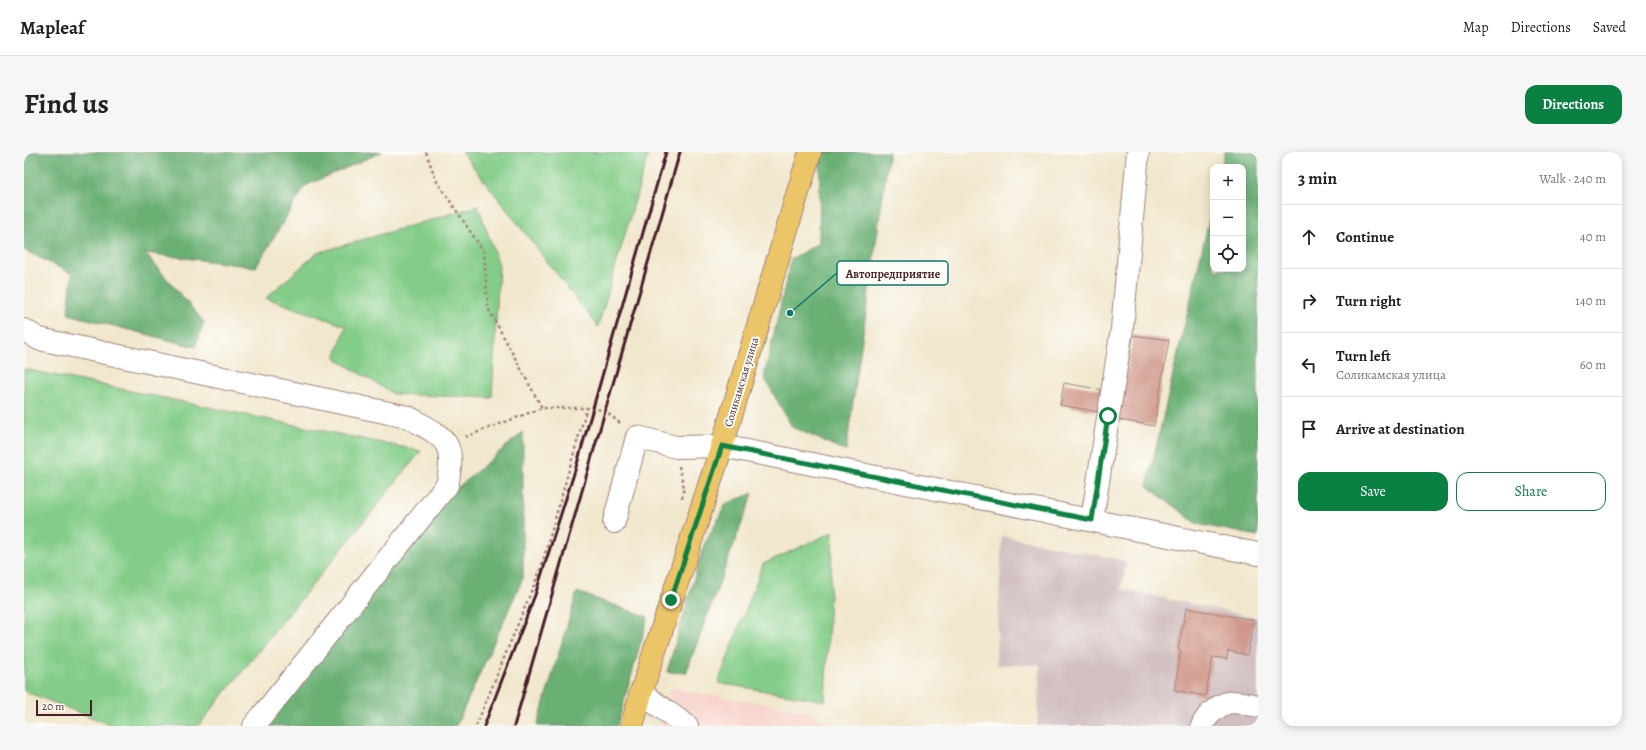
<!DOCTYPE html>
<meta charset="utf-8">
<style>
body{margin:0;font-family:Alegreya,serif;background:#f6f6f6;color:#222}
.controls{position:absolute;right:12px;top:12px;display:grid;overflow:hidden;border-radius:8px;box-shadow:0 2px 10px #0003}
.controls button{width:36px;height:36px;display:grid;place-items:center;padding:0;border:0;border-bottom:1px solid #e0e0e0;background:#fff;color:#222;font:20px sans-serif}
.scale{position:absolute;left:12px;bottom:10px;width:56px;box-sizing:border-box;padding-left:4px;border:2px solid #4a1f2b;border-top:0;font-size:11px;line-height:14px;white-space:nowrap;color:#4a1f2b;-webkit-text-stroke:3px #fdfcf7;paint-order:stroke}
.stop{position:absolute;width:12px;height:12px;margin:-9px;border:3px solid #0b8043;border-radius:50%;background:#fff}
.stop.end{background:#0b8043;border-color:#fff;box-shadow:0 1px 4px #0008}
.list{margin:0;padding:0;list-style:none}
h2{display:flex;justify-content:space-between;align-items:center;height:52px;margin:0;padding:0 16px;font-size:17px}
h2 small{font-size:13px;font-weight:400;color:#767676}
.list li{display:grid;grid-template-columns:26px 1fr auto;gap:12px;align-items:center;box-sizing:border-box;height:64px;padding:0 16px;border-top:1px solid #e0e0e0}
.list b{display:block;font-size:15px;white-space:nowrap}
.list p{margin:0;font-size:13px;white-space:nowrap;color:#767676}
.list em{font-size:13px;font-style:normal;color:#767676}
.actions{display:flex;gap:8px;padding:12px 16px}
.actions a{flex:1;padding:9px 0;border:1px solid #0b8043;border-radius:12px;text-align:center;font-size:14px;color:#0b8043}
.actions .main{background:#0b8043;color:#fff}
.icon{flex:none;width:22px;height:22px;fill:none;stroke:currentColor;stroke-width:2;stroke-linecap:round;stroke-linejoin:round}
.map{position:relative;flex:none;width:1234px;height:574px;overflow:hidden;border-radius:12px}
header{display:flex;align-items:center;gap:24px;box-sizing:border-box;height:56px;padding:0 20px;background:#fff;border-bottom:1px solid #e0e0e0}
header strong{font-size:19px}
nav{display:flex;gap:22px;margin-inline-start:auto;font-size:14px}
.intro{display:flex;align-items:center;justify-content:space-between;box-sizing:border-box;height:96px;padding:0 24px}
h1{margin:0;font-size:28px}
.button{padding:10px 18px;border-radius:12px;background:#0b8043;color:#fff;font-size:14px;font-weight:700}
main{display:flex;gap:24px;padding:0 24px}
aside{flex:1;background:#fff;border-radius:12px;box-shadow:0 2px 10px #0003}
.map>svg:first-child{display:block}
.built{fill:#f7d1c9}
.industrial{fill:#d2bfc1}
.green{fill:#84cd89;stroke:#67765a}
.forest{fill:#6bb075;stroke:#5a6850}
.building{fill:#d0978a}
.lines{fill:none;stroke-linecap:round;stroke-linejoin:round}
.minor-casing{stroke:#9e837c;stroke-width:24}
.major-casing{stroke:#9e837c;stroke-width:24}
.path{stroke:#9e837c;stroke-width:2.5;stroke-dasharray:3 3;stroke-linecap:butt}
.minor{stroke:#fff;stroke-width:22}
.major{stroke:#edc569;stroke-width:22}
.rail{stroke:#4a1f2b;stroke-width:3}
.route{stroke:#0b8043;stroke-width:5}
.labels{text-anchor:middle;stroke-width:4;stroke-linejoin:round;paint-order:stroke}
.street-label{font-size:11px;fill:#4a1f2b;stroke:#fdfcf7}
.leader{fill:none;stroke:#0f766e;stroke-width:1.5}
.callout-dot{fill:#0f766e;stroke:#fdfcf7;stroke-width:1.5}
.callout{fill:#fdfcf7;stroke:#0f766e;stroke-width:1.5}
.callout-label{font-size:12px;text-anchor:middle;font-weight:bold;fill:#4a1f2b}
</style>
<header>
<strong>Mapleaf</strong>
<nav><a>Map</a><a>Directions</a><a>Saved</a></nav>
</header>
<div class="intro"><h1>Find us</h1><a class="button">Directions</a></div>
<main>
<div class="map">
<svg width="1234" height="574" viewBox="0 0 1234 574">
<rect width="100%" height="100%" fill="#fdfcf7"/>
<filter id="ink" filterUnits="userSpaceOnUse"><feTurbulence type="fractalNoise" baseFrequency=".025" numOctaves="2"/><feDisplacementMap in="SourceGraphic" scale="8" xChannelSelector="R" yChannelSelector="G"/><feConvolveMatrix kernelMatrix="1 2 1 2 8 2 1 2 1" color-interpolation-filters="sRGB"/></filter>
<filter id="wash" filterUnits="userSpaceOnUse"><feTurbulence type="fractalNoise" baseFrequency=".012" numOctaves="4" result="noise"/><feDisplacementMap in="SourceGraphic" scale="16" xChannelSelector="R" yChannelSelector="G"/><feGaussianBlur stdDeviation="0.9" result="paint"/><feColorMatrix in="noise" values="0 0 0 0 0 0 0 0 0 0 0 0 0 0 0 0 0 1.4 0 .05"/><feComposite in="paint" operator="in"/></filter>
<g filter="url(#wash)">
<rect width="100%" height="100%" fill="#f1e7cd"/>
<polygon class="built" points="646,536 782,559 807,574 636,574"/>
<polygon class="industrial" points="978,384 1102,409 1097,437 1234,466 1234,574 1013,574 1016,513 972,513"/>
<g class="green">
<polygon points="438,0 625,0 574,175"/>
<polygon points="454,54 475,113 468,246 369,242 311,206 322,174 242,146 293,101"/>
<polygon points="0,217 397,299 174,574 90,574 0,539"/>
<polygon points="809,380 801,549 694,531 739,412"/>
</g>
<g class="forest">
<polygon points="0,0 358,0 281,34 232,115 121,101 180,170 171,195 44,162 48,122 0,98"/>
<polygon points="799,0 865,0 822,299 768,275 740,225 767,107 795,91 796,10"/>
<polygon points="1201,0 1234,0 1234,384 1173,372 1123,334 1189,51 1189,117 1219,117 1219,15 1197,15"/>
<polygon points="499,280 499,426 432,574 240,574 419,348"/>
<polygon points="729,341 662,521 643,520 680,393 702,352"/>
<polygon points="553,440 624,465 593,574 513,574"/>
</g>
<g id="blocks">
<g class="building">
<polygon points="1109,183 1145,188 1130,274 1095,268"/>
<polygon points="1040,231 1079,238 1075,260 1036,253"/>
<polygon points="1162,456 1230,468 1223,503 1204,499 1203,507 1189,505 1181,544 1150,538 1157,499 1154,498"/>
</g>
</g>
</g>
<g filter="url(#ink)">
<use href="#blocks" fill-opacity="0" stroke="#9e837c" stroke-width="1"/>
<g class="lines">
<defs>
<g id="minor">
<path d="M0 178 15 187 384 265C420 285 433 289 423 333L230 574"/>
<polyline points="1068,368 1098,177 1114,0"/>
<polyline points="590,370 613,285 652,295 698,294 1234,402"/>
<polyline points="617,541 663,574"/>
<path d="M1178 574C1181 566 1185 562 1192 557 1205 546 1218 551 1234 554"/>
</g>
<polyline id="major" points="608,574 617,541 698,294 786,0"/>
</defs>
<use href="#minor" class="minor-casing"/>
<use href="#major" class="major-casing"/>
<g class="path">
<polyline points="402,0 412,28 460,100 464,156 518,256"/>
<polyline points="441,285 518,256 569,256 581,259 597,272"/>
<polyline points="655,314 660,336 658,346"/>
<polyline points="452,574 517,416 563,255"/>
</g>
<use href="#minor" class="minor"/>
<use href="#major" class="major"/>
<g class="rail">
<polyline points="460,574 511,443 553,312 642,0"/>
<polyline points="490,574 656,0"/>
</g>
</g>
</g>
<g class="lines" filter="url(#ink)">
<polyline class="route" points="647,448 698,294 1068,368 1084,264"/>
</g>
<g class="labels">
<g class="street-label">
<text transform="translate(717 230) rotate(-73)" y="4">Соликамская улица</text>
</g>
</g>
<path class="leader" d="M766 161L813 121"/>
<circle class="callout-dot" cx="766" cy="161" r="4"/>
<rect class="callout" x="813" y="109" width="111" height="24" rx="4"/>
<g class="callout-label">
<text x="869" y="126">Автопредприятие</text>
</g>
</svg>
<div class="controls">
<button>+</button>
<button>−</button>
<button><svg class="icon" aria-label="locate" viewBox="0 0 24 24"><circle cx="12" cy="12" r="6"/><path d="M12 2v4M12 18v4M2 12h4M18 12h4"/></svg></button>
</div>
<div class="scale">20 m</div>
<div class="stop" style="left:1084px;top:264px"></div>
<div class="stop end" style="left:647px;top:448px"></div>
</div>
<aside>
<h2>3 min<small>Walk · 240 m</small></h2>
<ul class="list">
<li><svg class="icon" aria-label="ahead" viewBox="0 0 24 24"><path d="M12 20V5M6 11l6-6 6 6"/></svg><div><b>Continue</b></div><em>40 m</em></li>
<li><svg class="icon" aria-label="right" viewBox="0 0 24 24"><path d="M7 20v-9h11M14 6l5 5-5 5"/></svg><div><b>Turn right</b></div><em>140 m</em></li>
<li><svg class="icon" aria-label="left" viewBox="0 0 24 24"><path d="M17 20v-9H6M10 6l-5 5 5 5"/></svg><div><b>Turn left</b><p>Соликамская улица</p></div><em>60 m</em></li>
<li><svg class="icon" aria-label="arrive" viewBox="0 0 24 24"><path d="M6 21V4h12l-3 4 3 4H6"/></svg><div><b>Arrive at destination</b></div></li>
</ul>
<div class="actions"><a class="main">Save</a><a>Share</a></div>
</aside>
</main>
